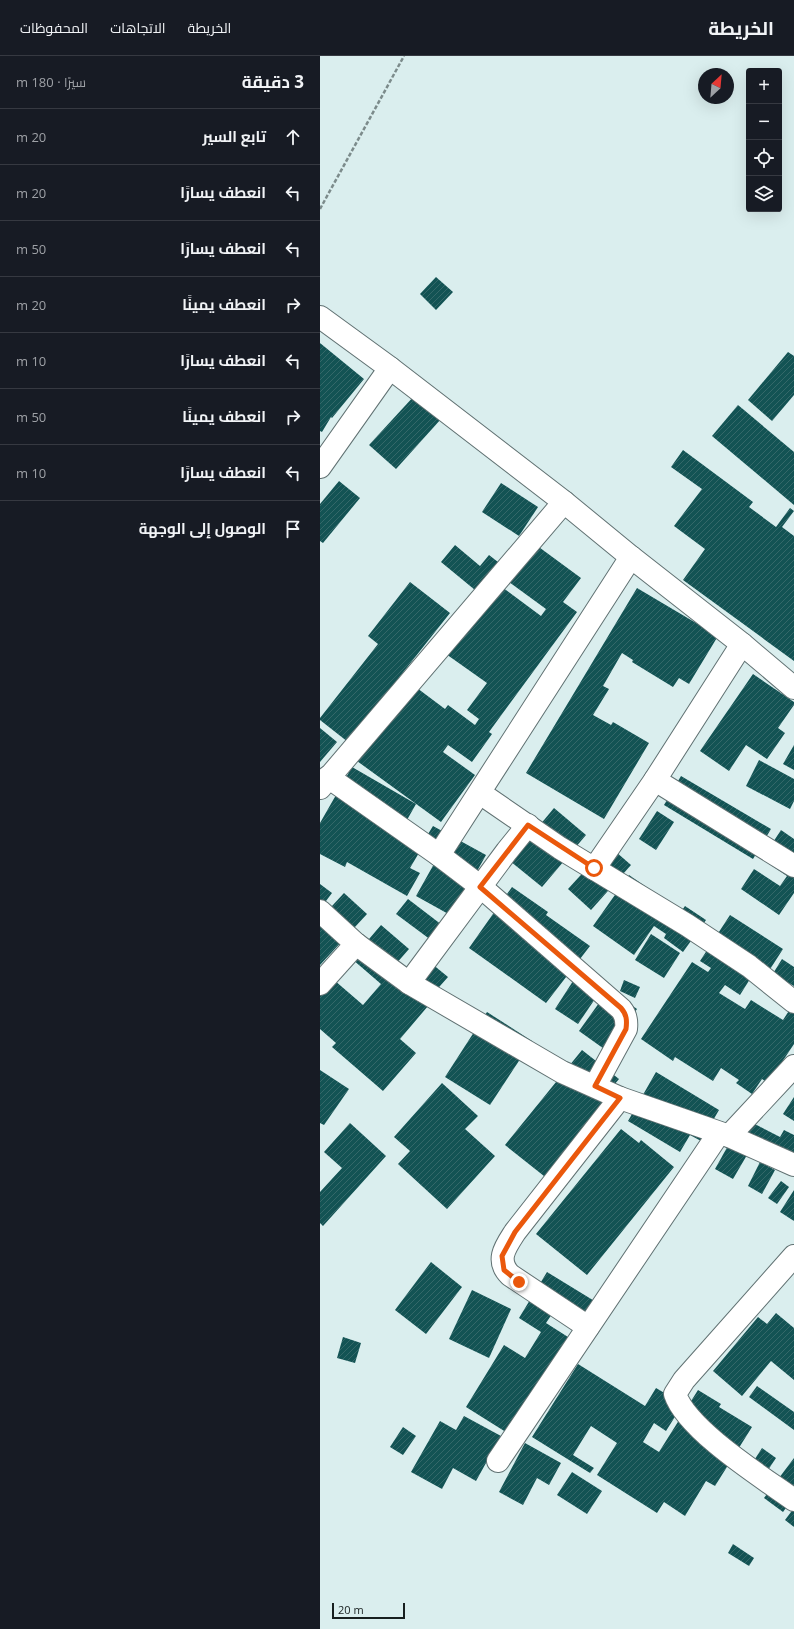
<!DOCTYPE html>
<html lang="ar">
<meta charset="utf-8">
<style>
body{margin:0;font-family:"Open Sans",Cairo,sans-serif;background:#242831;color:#f1f3f6;direction:rtl}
.controls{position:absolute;right:12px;top:12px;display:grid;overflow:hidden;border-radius:4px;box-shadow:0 4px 16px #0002}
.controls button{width:36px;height:36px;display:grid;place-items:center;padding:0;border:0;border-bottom:1px solid #363941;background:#171b24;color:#f1f3f6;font:20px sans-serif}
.compass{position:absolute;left:378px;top:12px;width:36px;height:36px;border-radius:50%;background:#171b24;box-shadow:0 4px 16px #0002;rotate:26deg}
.scale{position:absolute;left:12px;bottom:10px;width:73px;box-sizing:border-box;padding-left:4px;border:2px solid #171f1f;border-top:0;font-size:11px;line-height:14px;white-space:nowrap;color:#171f1f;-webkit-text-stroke:3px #daeeee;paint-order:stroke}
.stop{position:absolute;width:12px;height:12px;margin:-9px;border:3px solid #ea580c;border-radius:50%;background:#fff}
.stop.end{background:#ea580c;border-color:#fff;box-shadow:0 1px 4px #0008}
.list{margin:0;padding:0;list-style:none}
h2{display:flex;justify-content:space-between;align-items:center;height:52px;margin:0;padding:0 16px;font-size:17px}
h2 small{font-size:13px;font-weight:400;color:#9ea1a6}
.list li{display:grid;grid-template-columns:26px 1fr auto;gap:12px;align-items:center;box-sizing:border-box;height:56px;padding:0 16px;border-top:1px solid #363941}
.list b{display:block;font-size:15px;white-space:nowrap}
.list em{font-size:13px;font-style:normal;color:#9ea1a6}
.icon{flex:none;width:22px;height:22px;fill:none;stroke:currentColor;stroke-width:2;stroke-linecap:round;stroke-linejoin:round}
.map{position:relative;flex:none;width:474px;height:1573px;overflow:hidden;direction:ltr}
header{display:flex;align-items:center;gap:24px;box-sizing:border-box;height:56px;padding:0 20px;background:#171b24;border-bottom:1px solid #363941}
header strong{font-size:19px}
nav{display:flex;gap:22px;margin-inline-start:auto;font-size:14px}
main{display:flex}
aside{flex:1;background:#171b24}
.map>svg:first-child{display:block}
.building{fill:url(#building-hatch)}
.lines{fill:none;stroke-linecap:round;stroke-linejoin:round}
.street-casing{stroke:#607172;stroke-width:24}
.path{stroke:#7c8b8b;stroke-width:2.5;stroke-dasharray:4 2;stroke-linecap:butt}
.street{stroke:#fff;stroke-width:22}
.route{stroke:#ea580c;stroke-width:5}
</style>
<header>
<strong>الخريطة</strong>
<nav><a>الخريطة</a><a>الاتجاهات</a><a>المحفوظات</a></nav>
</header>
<main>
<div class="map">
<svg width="474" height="1573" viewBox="0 0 474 1573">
<defs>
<pattern id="building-hatch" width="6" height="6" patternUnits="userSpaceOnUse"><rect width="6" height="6" fill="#135354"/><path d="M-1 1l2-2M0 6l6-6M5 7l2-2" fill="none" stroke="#346869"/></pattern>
</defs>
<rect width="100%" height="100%" fill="#daeeee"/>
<g class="building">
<polygon points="116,221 133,236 116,254 100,238"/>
<polygon points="0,287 44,323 12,362 11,361 2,376 0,375"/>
<polygon points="468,296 474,300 474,339 452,365 428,344"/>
<polygon points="95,339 121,363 76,413 49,389"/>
<polygon points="418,349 474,396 474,449 392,380"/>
<polygon points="363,394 433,446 429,451 456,471 470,452 474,455 462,471 474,480 474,605 363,524 385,493 354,470 382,433 351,411"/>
<polygon points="19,425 40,442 3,487 0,485 0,448"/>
<polygon points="181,427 218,451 199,480 162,456"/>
<polygon points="212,486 261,522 243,546 257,556 169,676 172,678 152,706 128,689 123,696 155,719 121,766 37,705 93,629 125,653 128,649 155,669 159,663 147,654 167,627 126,598 178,528 221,560 226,553 185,523"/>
<polygon points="135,489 160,510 169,499 178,506 155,534 121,506"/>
<polygon points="90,526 130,557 28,686 0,664 0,662 58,588 48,580"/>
<polygon points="317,532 398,580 369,628 359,622 353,631 312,606 313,604 302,597 283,630 289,633 273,659 291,669 293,666 329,687 284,763 206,717"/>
<polygon points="433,618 474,646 474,649 458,672 465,677 447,703 426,689 409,715 380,695"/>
<polygon points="0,672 17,686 0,706"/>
<polygon points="474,689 474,714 463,708"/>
<polygon points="439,704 474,723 474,745 470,753 426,730"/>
<polygon points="32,711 96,748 83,771 105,783 113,770 166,799 132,860 96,840 119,799 103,790 90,812 100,817 87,840 27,806 25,811 0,798 0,767"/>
<polygon points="361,720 451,773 433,803 344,749"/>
<polygon points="234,752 266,779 222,831 190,805"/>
<polygon points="337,755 354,766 336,794 319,783"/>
<polygon points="461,774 474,783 474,837 459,859 421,833 434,813 460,830 467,820 442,803"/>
<polygon points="288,789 311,809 271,854 248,833"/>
<polygon points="309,819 348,846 358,860 365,850 386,864 363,896 344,882 346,878 334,870 314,899 273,870"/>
<polygon points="0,828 12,837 0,853"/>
<polygon points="192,831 228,856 226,859 270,890 226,947 149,892"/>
<polygon points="24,837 47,858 0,909 0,863"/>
<polygon points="88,843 122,869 111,884 76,858"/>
<polygon points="410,859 463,893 440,929 430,923 420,939 405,929 399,937 425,953 431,944 463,964 474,947 474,988 448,1027 442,1023 432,1038 416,1027 419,1024 401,1012 393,1025 355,1001 353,1005 321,983 372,906 388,916 391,912 380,905"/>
<polygon points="61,869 89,893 75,909 84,916 100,898 128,921 106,946 108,950 80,983 96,997 63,1035 12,991 16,987 0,973 0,940 14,924 43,949 61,928 32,903"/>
<polygon points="331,878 360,897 344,922 315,904"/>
<polygon points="462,903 474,911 474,930 465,925 449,924"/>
<polygon points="255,922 279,937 258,968 235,953"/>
<polygon points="304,924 320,931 315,942 300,935"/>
<polygon points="289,933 317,953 287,995 259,975"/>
<polygon points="167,956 212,985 170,1049 125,1021"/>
<polygon points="262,994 299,1023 285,1040 292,1045 229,1124 185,1089"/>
<polygon points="0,1014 29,1033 4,1069 0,1067"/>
<polygon points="336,1016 399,1054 381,1085 370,1079 360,1096 308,1065"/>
<polygon points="122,1027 158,1060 145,1073 175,1100 127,1153 78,1108 90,1095 74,1081"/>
<polygon points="474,1041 474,1065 463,1058"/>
<polygon points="425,1063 460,1081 464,1074 474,1079 474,1116 413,1085"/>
<polygon points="30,1067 66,1100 3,1170 0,1167 0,1136 22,1112 4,1096"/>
<polygon points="301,1073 319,1087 321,1084 354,1111 267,1219 216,1178"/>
<polygon points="409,1088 427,1099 413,1123 395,1113"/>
<polygon points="440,1106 455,1114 442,1138 428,1130"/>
<polygon points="461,1125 469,1131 457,1148 448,1142"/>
<polygon points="474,1134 474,1165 460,1156"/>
<polygon points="111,1206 142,1231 106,1278 75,1254"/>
<polygon points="227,1216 276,1246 261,1271 234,1255 226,1267 248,1281 189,1378 146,1351 184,1289 205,1302 221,1276 199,1262"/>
<polygon points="152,1234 191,1253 169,1302 129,1283"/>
<polygon points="456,1257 474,1272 474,1324 451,1305 422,1340 393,1315 438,1261 447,1268"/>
<polygon points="23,1281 41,1287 35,1307 17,1302"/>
<polygon points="258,1308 325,1350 336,1332 363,1348 346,1375 334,1367 323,1386 339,1396 378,1334 401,1348 399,1351 432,1371 395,1430 386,1425 365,1460 344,1446 337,1457 277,1419 297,1387 271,1370 253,1399 274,1412 270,1417 212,1381"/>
<polygon points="437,1330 474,1356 474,1374 429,1341"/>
<polygon points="144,1360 181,1380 156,1425 133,1412 122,1433 91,1416 120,1365 136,1374"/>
<polygon points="83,1371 96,1380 83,1399 70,1391"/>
<polygon points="205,1387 241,1407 229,1429 217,1422 203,1449 179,1436"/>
<polygon points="442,1392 456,1402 440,1426 426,1417"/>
<polygon points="474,1402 474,1441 463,1456 444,1442"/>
<polygon points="252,1416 282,1435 267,1458 237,1439"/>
<polygon points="474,1452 474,1471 465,1464"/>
<polygon points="413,1488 434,1502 429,1510 408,1497"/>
</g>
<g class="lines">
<defs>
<g id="street">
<polyline points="0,261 70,312 244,446 311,501 422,588 474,632"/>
<polyline points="0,411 70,312"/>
<path d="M8 721 119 799 161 831 301 953C306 959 307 965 306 973L275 1030"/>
<polyline points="335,724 474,810"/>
<polyline points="0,732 244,446"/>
<polyline points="160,737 240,792 367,869 429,910 474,946"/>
<polyline points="119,799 311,501"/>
<polyline points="274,813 335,724 422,588"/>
<polyline points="0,855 36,888 89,927 242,1016 300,1042 409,1080 474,1109"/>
<polyline points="89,927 187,795 208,769"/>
<polyline points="0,928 36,888"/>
<polyline points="409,1080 474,1010"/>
<path d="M474 1200 364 1324 355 1338C367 1374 442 1421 474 1444"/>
<path d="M268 1271 190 1219C175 1204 186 1190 195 1176L300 1042"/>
<polyline points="178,1405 399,1077"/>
</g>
</defs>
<use href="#street" class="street-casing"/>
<polyline class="path" points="0,153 84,0"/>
<use href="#street" class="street"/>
</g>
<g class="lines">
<path class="route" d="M199 1226 184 1214 182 1200 195 1176 300 1042 275 1030 306 973C307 965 307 959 301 952L160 831 208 769 274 812"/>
</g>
</svg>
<div class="controls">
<button>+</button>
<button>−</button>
<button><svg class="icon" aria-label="locate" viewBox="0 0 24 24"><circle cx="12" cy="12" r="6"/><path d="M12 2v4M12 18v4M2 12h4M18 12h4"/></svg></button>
<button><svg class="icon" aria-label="layers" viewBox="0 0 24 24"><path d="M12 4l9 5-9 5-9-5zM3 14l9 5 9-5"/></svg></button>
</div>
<svg class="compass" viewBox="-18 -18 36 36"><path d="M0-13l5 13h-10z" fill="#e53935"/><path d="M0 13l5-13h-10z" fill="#9ea1a6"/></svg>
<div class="scale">20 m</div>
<div class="stop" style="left:274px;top:812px"></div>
<div class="stop end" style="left:199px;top:1226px"></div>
</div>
<aside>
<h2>3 دقيقة<small>سيرًا · 180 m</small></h2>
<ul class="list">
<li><svg class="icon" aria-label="ahead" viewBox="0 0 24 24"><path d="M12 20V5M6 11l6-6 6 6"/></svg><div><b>تابع السير</b></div><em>20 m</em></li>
<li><svg class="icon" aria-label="left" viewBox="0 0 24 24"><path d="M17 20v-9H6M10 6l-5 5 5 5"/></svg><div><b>انعطف يسارًا</b></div><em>20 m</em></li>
<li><svg class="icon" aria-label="left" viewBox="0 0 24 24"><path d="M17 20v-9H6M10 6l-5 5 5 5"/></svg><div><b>انعطف يسارًا</b></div><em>50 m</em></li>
<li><svg class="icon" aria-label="right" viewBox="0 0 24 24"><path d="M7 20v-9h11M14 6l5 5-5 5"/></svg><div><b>انعطف يمينًا</b></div><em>20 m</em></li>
<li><svg class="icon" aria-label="left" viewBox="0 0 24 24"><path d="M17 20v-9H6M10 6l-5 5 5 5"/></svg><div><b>انعطف يسارًا</b></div><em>10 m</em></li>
<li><svg class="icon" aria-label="right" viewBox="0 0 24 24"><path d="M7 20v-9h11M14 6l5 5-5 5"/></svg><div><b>انعطف يمينًا</b></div><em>50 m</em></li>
<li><svg class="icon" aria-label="left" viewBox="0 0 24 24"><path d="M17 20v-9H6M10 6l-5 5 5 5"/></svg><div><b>انعطف يسارًا</b></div><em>10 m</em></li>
<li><svg class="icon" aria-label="arrive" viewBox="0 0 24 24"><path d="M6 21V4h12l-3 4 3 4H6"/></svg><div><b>الوصول إلى الوجهة</b></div></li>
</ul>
</aside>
</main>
